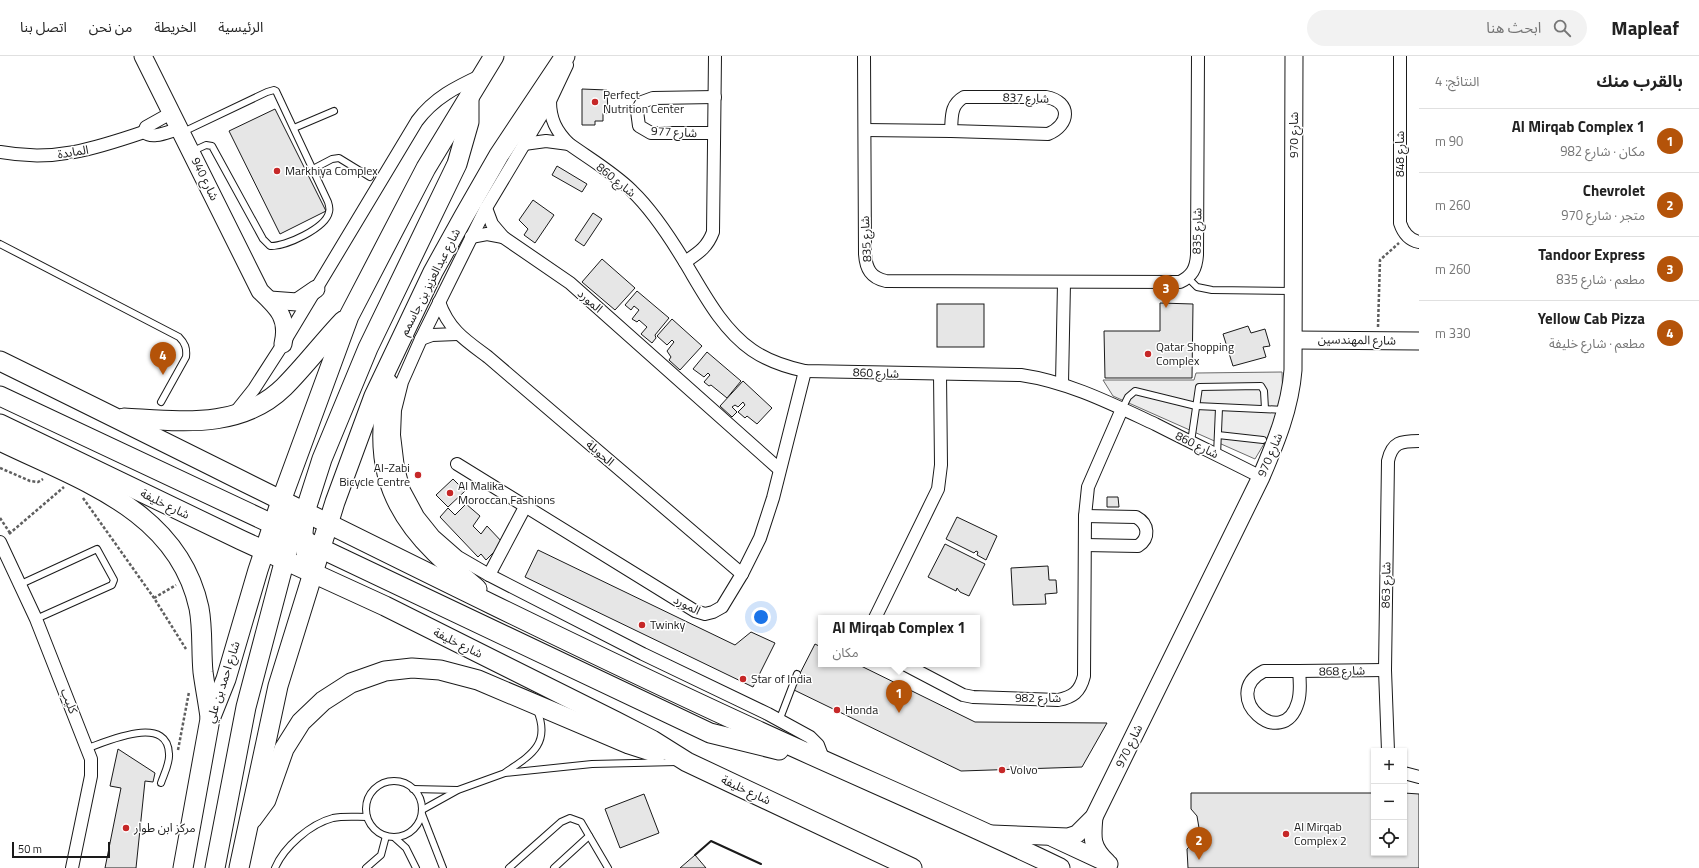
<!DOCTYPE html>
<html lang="ar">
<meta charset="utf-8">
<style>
body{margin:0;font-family:"Titillium Web","Noto Sans Arabic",sans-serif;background:#f2f2f2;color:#222;direction:rtl}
.controls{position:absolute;right:12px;bottom:12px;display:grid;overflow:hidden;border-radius:0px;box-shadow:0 1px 3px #0004}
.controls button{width:36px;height:36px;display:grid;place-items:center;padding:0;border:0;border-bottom:1px solid #e0e0e0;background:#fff;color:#222;font:20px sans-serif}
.scale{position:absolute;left:12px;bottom:10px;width:98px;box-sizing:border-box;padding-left:4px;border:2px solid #1a1a1a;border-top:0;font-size:11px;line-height:14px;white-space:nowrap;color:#1a1a1a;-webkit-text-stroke:3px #fff;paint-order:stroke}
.you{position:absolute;left:761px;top:561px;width:14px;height:14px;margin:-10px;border:3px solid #fff;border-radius:50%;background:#1a73e8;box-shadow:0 0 0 6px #1a73e833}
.badge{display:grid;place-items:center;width:26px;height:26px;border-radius:50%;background:#b45309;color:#fff;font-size:13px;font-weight:700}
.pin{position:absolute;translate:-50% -33px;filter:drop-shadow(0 1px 2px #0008)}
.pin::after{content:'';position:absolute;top:21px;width:14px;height:12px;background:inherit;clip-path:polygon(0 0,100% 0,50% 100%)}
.popup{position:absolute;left:818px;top:559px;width:162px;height:52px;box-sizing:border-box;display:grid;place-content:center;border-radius:0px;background:#fff;filter:drop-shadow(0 1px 3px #0005);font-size:13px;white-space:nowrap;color:#767676}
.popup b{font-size:15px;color:#222}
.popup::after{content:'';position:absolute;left:50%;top:100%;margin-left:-8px;border:8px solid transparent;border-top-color:#fff}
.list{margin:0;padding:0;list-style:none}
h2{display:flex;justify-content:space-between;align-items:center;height:52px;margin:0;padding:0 16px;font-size:17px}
h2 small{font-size:13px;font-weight:400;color:#767676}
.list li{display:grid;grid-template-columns:26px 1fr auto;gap:12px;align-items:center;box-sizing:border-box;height:64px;padding:0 16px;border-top:1px solid #e0e0e0}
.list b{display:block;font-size:15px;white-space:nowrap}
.list p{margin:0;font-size:13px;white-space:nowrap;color:#767676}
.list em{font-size:13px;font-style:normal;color:#767676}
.icon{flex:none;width:22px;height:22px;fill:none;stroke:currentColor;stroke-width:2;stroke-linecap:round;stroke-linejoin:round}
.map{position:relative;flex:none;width:1419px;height:812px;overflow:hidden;direction:ltr}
header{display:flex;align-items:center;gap:24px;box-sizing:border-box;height:56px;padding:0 20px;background:#fff;border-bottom:1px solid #e0e0e0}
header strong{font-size:19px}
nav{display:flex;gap:22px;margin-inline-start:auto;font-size:14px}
.search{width:280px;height:36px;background:#f2f2f2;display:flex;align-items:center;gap:10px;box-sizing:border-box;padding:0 14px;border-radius:22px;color:#767676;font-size:15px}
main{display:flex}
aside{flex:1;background:#fff}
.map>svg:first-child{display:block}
.parking{fill:#ededed;stroke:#6a6a6a}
.building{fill:#e6e6e6;stroke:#1a1a1a}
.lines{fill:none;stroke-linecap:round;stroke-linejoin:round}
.lane-casing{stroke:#1a1a1a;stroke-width:8}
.street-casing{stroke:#1a1a1a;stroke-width:14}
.secondary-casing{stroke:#1a1a1a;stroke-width:19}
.primary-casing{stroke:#1a1a1a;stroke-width:21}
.path{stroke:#5f5f5f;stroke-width:2.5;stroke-dasharray:3 2;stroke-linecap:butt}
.lane{stroke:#fff;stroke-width:6}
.street{stroke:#fff;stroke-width:12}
.secondary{stroke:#fff;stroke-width:17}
.primary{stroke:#fff;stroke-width:19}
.wall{stroke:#1a1a1a;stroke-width:2}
.poi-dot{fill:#c62828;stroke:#fff;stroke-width:1.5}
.labels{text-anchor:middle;stroke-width:3;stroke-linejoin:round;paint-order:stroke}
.poi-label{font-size:12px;fill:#1a1a1a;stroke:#fff;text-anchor:start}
.street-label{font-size:12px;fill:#1a1a1a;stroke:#fff}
</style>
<header>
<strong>Mapleaf</strong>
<div class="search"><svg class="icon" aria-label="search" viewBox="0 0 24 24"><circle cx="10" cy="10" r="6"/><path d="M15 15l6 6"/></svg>ابحث هنا</div>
<nav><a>الرئيسية</a><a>الخريطة</a><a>من نحن</a><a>اتصل بنا</a></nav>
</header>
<main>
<aside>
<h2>بالقرب منك<small>النتائج: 4</small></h2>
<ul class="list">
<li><span class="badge">1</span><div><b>Al Mirqab Complex 1</b><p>مكان · شارع 982</p></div><em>90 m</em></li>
<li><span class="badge">2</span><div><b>Chevrolet</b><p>متجر · شارع 970</p></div><em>260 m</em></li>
<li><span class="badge">3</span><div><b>Tandoor Express</b><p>مطعم · شارع 835</p></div><em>260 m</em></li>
<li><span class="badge">4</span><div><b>Yellow Cab Pizza</b><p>مطعم · شارع خليفة</p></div><em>330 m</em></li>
</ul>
</aside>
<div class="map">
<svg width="1419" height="812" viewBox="0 0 1419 812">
<rect width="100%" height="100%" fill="#fff"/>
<polygon class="parking" points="1282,316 1283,345 1268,381 1255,403 1113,340 1103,324 1194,324 1196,317"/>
<g class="building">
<polygon points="582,33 607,34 608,57 603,57 603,65 595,65 595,69 582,69"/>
<polygon points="275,53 326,155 280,178 229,75"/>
<polygon points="557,110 587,128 582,136 552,119"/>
<polygon points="533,144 554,159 535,187 524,179 528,173 519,164"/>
<polygon points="593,157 602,163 584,190 575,184"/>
<polygon points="602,203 635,232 615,254 582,226"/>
<polygon points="637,235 669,262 655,279 656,282 652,287 641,278 647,271 639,264 637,266 632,263 639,254 634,250 631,254 625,249"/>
<polygon points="1160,247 1193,248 1192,322 1105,322 1104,275 1160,275"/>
<rect x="937" y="248" width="47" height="43"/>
<polygon points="672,263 702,290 680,314 669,304 671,301 667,295 674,286 672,284 667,289 657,280"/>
<polygon points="1248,270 1251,277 1265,273 1270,290 1263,291 1266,301 1233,310 1223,278"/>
<polygon points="707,296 741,325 727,342 711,329 709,330 704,326 710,319 708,317 704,321 693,313"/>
<polygon points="743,325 772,352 757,368 747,360 745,362 738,356 745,349 743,346 738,351 735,349 732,351 737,356 732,361 720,350"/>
<polygon points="453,423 465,435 448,451 436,439"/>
<polygon points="1107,441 1118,441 1119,451 1107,451"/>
<polygon points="466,448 480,460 473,470 481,478 487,470 503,487 486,504 481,498 478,501 440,461 448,452 455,459"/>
<polygon points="957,461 997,480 986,504 977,499 978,496 976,495 974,497 946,483"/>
<polygon points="945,488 985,508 969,540 960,536 957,532 956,535 928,521"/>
<polygon points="538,494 735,589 751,576 775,587 753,631 525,521"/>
<polygon points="1048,510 1049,524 1056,524 1057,537 1045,538 1046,548 1013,549 1011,512"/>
<polygon points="815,588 821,591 821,608 857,608 975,666 1107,667 1082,711 961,715 792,633"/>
<polygon points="118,693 155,717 153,726 145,725 136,812 105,812 121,732 110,730"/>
<polygon points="1191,737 1374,737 1374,797 1404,797 1404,737 1419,738 1419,812 1188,812 1187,793 1196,784 1199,772 1197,760 1191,753"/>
<polygon points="644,738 659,777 620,792 605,753"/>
<polygon points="695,799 706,812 680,812"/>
</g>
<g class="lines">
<defs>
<g id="lane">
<polyline points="294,72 334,55"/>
<path d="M183 76 267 36 274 34 276 35 328 146C329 149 330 153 329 156 326 172 285 191 270 190L263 183 212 90 206 89 191 96"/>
<polyline points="313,113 332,103 339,102 370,121"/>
<path d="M0 188 179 281C185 287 187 292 186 301L161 346"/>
<polyline points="1188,222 1197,231 1212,234 1292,235"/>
<polyline points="1122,353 1128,341 1135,335 1196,350 1285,354"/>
<polyline points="1218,379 1263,384"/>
<polyline points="1191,386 1199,331 1261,330 1264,335 1265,353"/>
<polyline points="1217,399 1219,352"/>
<polyline points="21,528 97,493 114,524 112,529 36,563"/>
<polyline points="779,665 797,618"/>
<path d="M88 692C108 685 168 658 169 698 170 707 164 718 161 727"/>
<path d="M506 716C531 699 551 688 537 654"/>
<circle cx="394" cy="753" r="28"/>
<polyline points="413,733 457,734"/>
<polyline points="422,754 458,734 505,717 592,708 677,706"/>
<polyline points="422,758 443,812"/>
<polyline points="395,782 406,792 416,812"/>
<path d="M275 812C284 791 310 768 333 762 343 760 355 761 367 761"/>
<polyline points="366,812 381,799 386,780"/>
<polyline points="509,812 561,766 570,762 581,766 608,812"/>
<polyline points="554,812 589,780"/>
</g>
<g id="street">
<path d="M864 0 865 198C866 213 871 222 886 225L1180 226C1192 220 1196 213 1197 199L1198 0"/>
<path d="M1400 0V167C1403 176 1409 184 1419 186"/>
<polyline points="567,9 550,45 486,152 421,283 402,326 395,354 394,379 398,412 404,434 418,460 434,480 458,501 489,519 643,598 768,658 810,681 818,689 824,705"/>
<path d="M964 41H1046C1072 46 1070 69 1048 78L951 75C952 61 950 49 964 41Z"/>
<path d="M550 45C550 63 556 75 569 88 590 103 614 117 632 135 653 155 671 183 686 208 704 238 722 273 752 294 768 305 786 311 805 315L1021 319C1069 326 1112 348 1155 368 1190 386 1226 403 1261 421"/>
<polyline points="865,74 951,75"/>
<polyline points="144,76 146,71 171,57"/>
<polyline points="714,77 651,77 639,70 637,55 642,46 653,42 715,41"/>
<polyline points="524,88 546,85 569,88"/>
<path d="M0 96C54 106 94 93 144 76 153 84 169 75 179 73"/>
<polyline points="486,152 492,168 503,181 570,227 779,413"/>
<polyline points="471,181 487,178 503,181"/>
<path d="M685 206C698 197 707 192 713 176L715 0"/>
<path d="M439 246C449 274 465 284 488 301L742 518"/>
<polyline points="421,283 432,279 457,278"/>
<polyline points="1062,327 1064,227"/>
<path d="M234 358 254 333 283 288 417 65C434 42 456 31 482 19"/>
<polyline points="457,408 695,555 705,558 713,556 722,551 742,518 760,482 773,442 805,315"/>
<polyline points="0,486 36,563 91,703 91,720 72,812"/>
<path d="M1085 489 1138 490C1150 482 1149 468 1136 461L1085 460"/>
<polyline points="489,519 525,451"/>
<polyline points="875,562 938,433 941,409 940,319"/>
<path d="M904 608 963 639 973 641 1058 644C1073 641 1080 636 1084 620L1085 460 1088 431 1122 353"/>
<path d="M1264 615H1299C1300 625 1301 636 1298 646 1283 698 1217 639 1264 615Z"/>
<polyline points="1299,615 1385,614"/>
<path d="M1388 695 1385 614 1388 405C1392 386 1401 385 1419 385"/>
<polyline points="1404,717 1419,721"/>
</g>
<g id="secondary">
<path d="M143 0 260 235C278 252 289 262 283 288"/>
<polyline points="270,244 297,246 316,233"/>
<polyline points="1294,284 1419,285"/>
<path d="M1094 761C1092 782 1091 791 1107 806"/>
<path d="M992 778 1068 781 1077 778 1094 761 1261 421C1276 386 1290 352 1293 314L1294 0"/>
<polyline points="1053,782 1109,808"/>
</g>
<g id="primary">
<path d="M0 305C251 428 500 556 754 673 856 720 959 763 1060 812"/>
<path d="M389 328C374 396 384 446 435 496 448 509 463 521 477 533"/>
<polyline points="0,340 285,474"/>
<path d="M124 362C180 365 240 374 284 331 305 310 323 286 343 265"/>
<polyline points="0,368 241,484 385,550 615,665 652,684 687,706 912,812"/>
<path d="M0 385C80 424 178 454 199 552 203 573 201 595 203 616 205 631 208 646 210 661"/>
<polyline points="265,495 281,485 303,484 710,677 779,694"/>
<polyline points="306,497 303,477 305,456 322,403 368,292 457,108 469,66 469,44"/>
<polyline points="252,763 266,744 284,693 301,666 323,645 351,627 385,615 412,612 440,614 478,624 629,688 657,697"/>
<polyline points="183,812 210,663 226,623 258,514 281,445 349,260 426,112 494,0"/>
<polyline points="215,812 246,651 290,484 288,460 281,445"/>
<polyline points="239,812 278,630 335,446 374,340 433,216 464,160 499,99 565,0"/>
</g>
</defs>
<use href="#lane" class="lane-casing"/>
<use href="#street" class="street-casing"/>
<use href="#secondary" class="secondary-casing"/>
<use href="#primary" class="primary-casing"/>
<g class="path">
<polyline points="1378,271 1380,204 1399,187"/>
<polyline points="0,412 30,425 38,426 43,423"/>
<polyline points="83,442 154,542 186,593"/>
<polyline points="0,462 10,477"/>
<polyline points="9,478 64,431"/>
<polyline points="154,542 176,529"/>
<polyline points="178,694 189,636"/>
</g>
<use href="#lane" class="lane"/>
<use href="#street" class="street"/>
<use href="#secondary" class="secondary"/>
<use href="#primary" class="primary"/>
<polyline class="wall" points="695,799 711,785 761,808"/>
</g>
<g class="poi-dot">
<circle cx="595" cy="46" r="4"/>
<circle cx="277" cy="115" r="4"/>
<circle cx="1148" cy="298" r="4"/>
<circle cx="418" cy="419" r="4"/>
<circle cx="450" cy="437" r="4"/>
<circle cx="642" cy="569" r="4"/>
<circle cx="743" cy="623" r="4"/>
<circle cx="837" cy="654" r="4"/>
<circle cx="1002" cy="714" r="4"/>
<circle cx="126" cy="772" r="4"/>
<circle cx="1286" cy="778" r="4"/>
</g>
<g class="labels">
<g class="poi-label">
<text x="603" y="43">Perfect<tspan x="603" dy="14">Nutrition Center</tspan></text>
<text x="285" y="119">Markhiya Complex</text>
<text x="1156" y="295">Qatar Shopping<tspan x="1156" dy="14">Complex</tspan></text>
<text x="410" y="416" text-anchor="end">Al-Zabi<tspan x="410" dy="14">Bicycle Centre</tspan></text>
<text x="458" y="434">Al Malika<tspan x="458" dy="14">Moroccan Fashions</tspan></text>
<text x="650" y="573">Twinky</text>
<text x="751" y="627">Star of India</text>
<text x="845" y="658">Honda</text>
<text x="1010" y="718">Volvo</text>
<text x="1294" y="775">Al Mirqab<tspan x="1294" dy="14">Complex 2</tspan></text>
<text x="134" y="776">مركز ابن طوار</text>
</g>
<g class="street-label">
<text transform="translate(1026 42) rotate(2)" y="4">شارع 837</text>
<text transform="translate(674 76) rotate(3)" y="4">شارع 977</text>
<text transform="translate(1294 79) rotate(-90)" y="4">شارع 970</text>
<text transform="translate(73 96) rotate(-9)" y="4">المايدة</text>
<text transform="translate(1400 98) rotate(-90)" y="4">شارع 848</text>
<text transform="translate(205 123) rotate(64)" y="4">شارع 940</text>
<text transform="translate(616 124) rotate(39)" y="4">شارع 860</text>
<text transform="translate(1197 175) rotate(-89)" y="4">شارع 835</text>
<text transform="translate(866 183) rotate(-93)" y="4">شارع 835</text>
<text transform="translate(430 226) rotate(-63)" y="4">شارع عبدالعزيز بن جاسمم</text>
<text transform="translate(590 245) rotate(41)" y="4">المورد</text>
<text transform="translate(1357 284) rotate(1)" y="4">شارع المهندسين</text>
<text transform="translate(876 317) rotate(2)" y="4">شارع 860</text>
<text transform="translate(1197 389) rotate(26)" y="4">شارع 860</text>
<text transform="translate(600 397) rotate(41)" y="4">الحويلة</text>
<text transform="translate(1270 399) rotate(-67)" y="4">شارع 970</text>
<text transform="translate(165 448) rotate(26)" y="4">شارع خليفة</text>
<text transform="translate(1386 529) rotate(-89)" y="4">شارع 863</text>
<text transform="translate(687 549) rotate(27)" y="4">المورد</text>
<text transform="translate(458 587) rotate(26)" y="4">شارع خليفة</text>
<text transform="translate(1342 615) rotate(-1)" y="4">شارع 868</text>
<text transform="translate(223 626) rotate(-72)" y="4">شارع احمد بن علي</text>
<text x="1038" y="646">شارع 982</text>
<text transform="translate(69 645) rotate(68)" y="4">كليب</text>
<text transform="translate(1129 690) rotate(-64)" y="4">شارع 970</text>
<text transform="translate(746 734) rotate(25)" y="4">شارع خليفة</text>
</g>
</g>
</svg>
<div class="controls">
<button>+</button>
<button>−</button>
<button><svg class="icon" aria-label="locate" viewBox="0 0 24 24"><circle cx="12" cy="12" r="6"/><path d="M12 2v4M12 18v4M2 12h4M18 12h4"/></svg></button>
</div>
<div class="scale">50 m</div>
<div class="you"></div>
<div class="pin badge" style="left:899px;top:657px">1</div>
<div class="popup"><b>Al Mirqab Complex 1</b>مكان</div>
<div class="pin badge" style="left:1199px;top:804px">2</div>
<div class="pin badge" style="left:1166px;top:252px">3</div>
<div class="pin badge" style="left:163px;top:319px">4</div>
</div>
</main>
